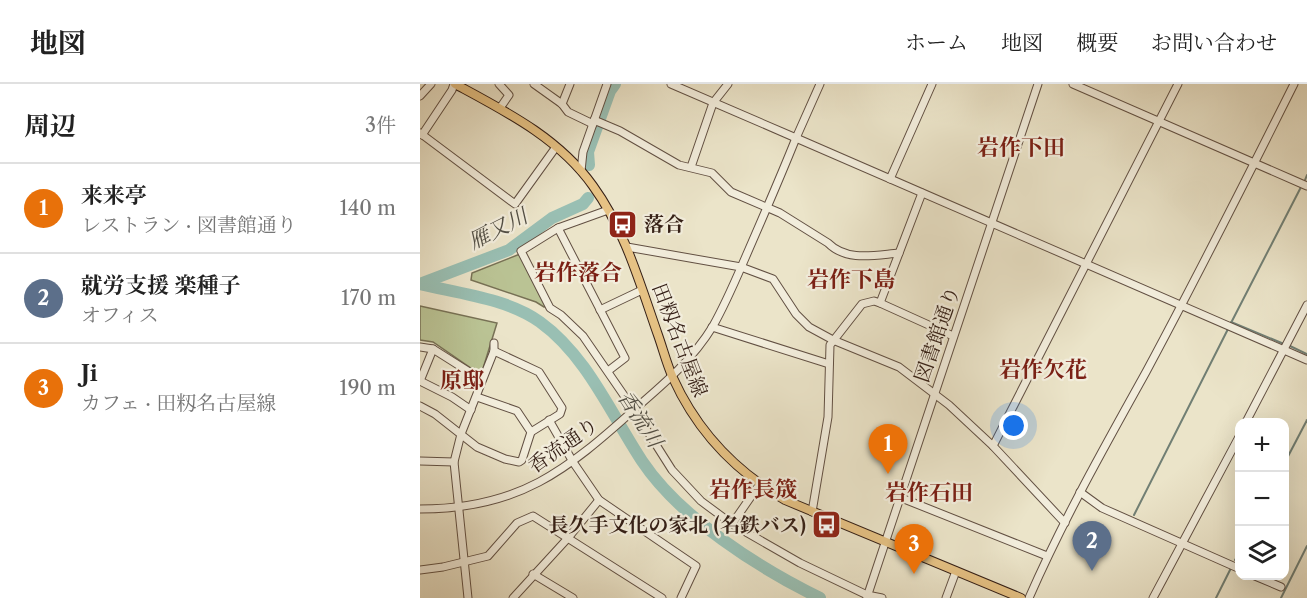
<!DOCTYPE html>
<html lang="ja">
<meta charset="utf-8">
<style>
body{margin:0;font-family:"Libre Caslon Text","Noto Serif JP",serif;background:#f6f6f6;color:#222}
.controls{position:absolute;right:18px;bottom:18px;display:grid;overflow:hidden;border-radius:12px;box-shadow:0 6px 24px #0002}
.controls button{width:54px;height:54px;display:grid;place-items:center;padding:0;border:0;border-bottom:2px solid #e0e0e0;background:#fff;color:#222;font:30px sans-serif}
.you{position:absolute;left:594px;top:342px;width:21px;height:21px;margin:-15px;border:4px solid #fff;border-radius:50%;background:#1a73e8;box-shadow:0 0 0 9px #1a73e833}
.badge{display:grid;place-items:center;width:39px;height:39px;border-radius:50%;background:#1a73e8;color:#fff;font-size:20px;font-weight:700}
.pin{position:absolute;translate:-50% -50px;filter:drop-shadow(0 2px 3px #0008)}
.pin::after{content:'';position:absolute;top:32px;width:21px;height:18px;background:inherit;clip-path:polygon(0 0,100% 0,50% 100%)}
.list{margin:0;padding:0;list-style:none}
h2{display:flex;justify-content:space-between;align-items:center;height:78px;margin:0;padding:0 24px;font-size:26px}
h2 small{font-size:20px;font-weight:400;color:#767676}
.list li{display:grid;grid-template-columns:39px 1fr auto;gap:18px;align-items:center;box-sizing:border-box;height:90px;padding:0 24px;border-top:2px solid #e0e0e0}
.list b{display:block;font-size:22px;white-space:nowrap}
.list p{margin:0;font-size:20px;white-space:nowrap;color:#767676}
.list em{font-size:20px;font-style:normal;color:#767676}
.icon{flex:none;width:33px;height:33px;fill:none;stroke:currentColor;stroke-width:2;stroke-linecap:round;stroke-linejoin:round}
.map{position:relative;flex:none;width:887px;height:514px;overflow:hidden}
header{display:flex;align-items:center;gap:36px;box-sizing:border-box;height:84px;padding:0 30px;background:#fff;border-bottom:2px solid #e0e0e0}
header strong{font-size:28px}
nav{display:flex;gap:33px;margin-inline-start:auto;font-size:21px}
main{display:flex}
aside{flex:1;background:#fff}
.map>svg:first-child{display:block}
.green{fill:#bac394;stroke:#777155;stroke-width:1.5}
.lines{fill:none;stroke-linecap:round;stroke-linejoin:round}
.stream{stroke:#717f74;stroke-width:2}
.river{stroke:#99bfb3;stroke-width:12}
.minor-casing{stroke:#625043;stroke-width:9}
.major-casing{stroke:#341f16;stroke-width:10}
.minor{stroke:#f2eddc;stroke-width:7}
.major{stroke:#e6c284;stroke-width:8}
.labels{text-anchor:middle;stroke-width:4.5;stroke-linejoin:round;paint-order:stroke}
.poi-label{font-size:20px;font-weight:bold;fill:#341f16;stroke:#f2eddc;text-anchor:start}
.street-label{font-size:20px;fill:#341f16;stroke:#f2eddc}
.water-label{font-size:21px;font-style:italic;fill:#524f45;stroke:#f2eddc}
.quarter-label{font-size:22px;font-weight:bold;fill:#7a1f14;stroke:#f2eddc}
</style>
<header>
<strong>地図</strong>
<nav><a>ホーム</a><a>地図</a><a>概要</a><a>お問い合わせ</a></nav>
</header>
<main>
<aside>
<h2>周辺<small>3件</small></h2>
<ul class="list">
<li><span class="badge" style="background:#e8710a">1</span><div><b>来来亭</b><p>レストラン · 図書館通り</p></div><em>140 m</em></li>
<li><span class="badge" style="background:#5c6f8a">2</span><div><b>就労支援 楽種子</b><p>オフィス</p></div><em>170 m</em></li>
<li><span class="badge" style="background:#e8710a">3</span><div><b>Ji</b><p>カフェ · 田籾名古屋線</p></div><em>190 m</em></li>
</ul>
</aside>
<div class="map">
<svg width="887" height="514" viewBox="0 0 887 514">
<rect width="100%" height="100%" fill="#ebe4c9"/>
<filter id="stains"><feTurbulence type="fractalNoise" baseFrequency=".00333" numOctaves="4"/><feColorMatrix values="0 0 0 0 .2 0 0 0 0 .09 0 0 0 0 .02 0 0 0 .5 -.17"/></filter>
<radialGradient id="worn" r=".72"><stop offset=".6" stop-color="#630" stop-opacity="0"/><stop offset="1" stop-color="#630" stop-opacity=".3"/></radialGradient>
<g class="green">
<polygon points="100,170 126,221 124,223 116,218 51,196 52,189"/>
<polygon points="0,222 77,239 61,291 13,258 0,256"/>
</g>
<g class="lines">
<g class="stream">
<polyline points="885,96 887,91"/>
<polyline points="812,237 881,103"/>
<polyline points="811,238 864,260"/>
<polyline points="870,262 887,270"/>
<polyline points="864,380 887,336"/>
<polyline points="714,431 808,245"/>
<polyline points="815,476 820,468"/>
<polyline points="796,514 811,484"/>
<polyline points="861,514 887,462"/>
</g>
<g class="river">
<polyline points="169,81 168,68 190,7 195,0"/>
<path d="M0 200C38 209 89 215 120 238 167 272 191 330 222 377 260 434 339 484 400 514"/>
<polyline points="0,200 89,166 132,134 163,120 168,114"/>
</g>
<defs>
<g id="minor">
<polyline points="79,0 89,11 80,24"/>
<polyline points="114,0 142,20 148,28 173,40"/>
<polyline points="251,0 376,54 400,0"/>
<polyline points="653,0 887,102"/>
<polyline points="0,12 11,0"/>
<polyline points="142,20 150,0"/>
<path d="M174 36 200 47 259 81 292 89 311 108 360 129 408 159C427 178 455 171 479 169"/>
<polyline points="0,49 95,120 136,63"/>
<polyline points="2,51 32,6 34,0"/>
<polyline points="271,83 293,19 308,0"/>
<polyline points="161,87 163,68 187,0"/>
<polyline points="470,95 512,0"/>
<polyline points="188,126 138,144 101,167 130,224 141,231 163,252 214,326 252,386 281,417 312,440 380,479 447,511 462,514"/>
<polyline points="138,144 205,274 188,287"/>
<polyline points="207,163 321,183 353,195 376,230 389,243 413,256 479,283 529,321 573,362 645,439"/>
<polyline points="460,219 533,252"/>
<polyline points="180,226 222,206"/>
<polyline points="292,243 409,280"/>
<polyline points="0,263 13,265 62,296"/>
<polyline points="0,297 32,313 51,326"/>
<polyline points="0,297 13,265"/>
<polyline points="57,313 97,327 111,348"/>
<polyline points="0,322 15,330 57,363 85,375 99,378 102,376 111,348 140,330 142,324 119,288 74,267"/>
<polyline points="129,336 153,378 179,416 276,482 261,514"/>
<polyline points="826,338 887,221"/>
<polyline points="573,362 758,0"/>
<polyline points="0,377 34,378"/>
<polyline points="660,408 682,424 820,485"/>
<polyline points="479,413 627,472"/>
<path d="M0 425C99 425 146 387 216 324 245 299 273 275 293 242 306 219 316 195 326 172 343 133 360 94 376 54L887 276"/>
<polyline points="392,428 408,333 410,261 442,220 454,217 460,219 502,109"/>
<polyline points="312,440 339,401"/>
<polyline points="0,486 23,483 68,472 97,439 113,432 242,514"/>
<polyline points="113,490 153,514"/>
<polyline points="835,492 861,503"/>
<polyline points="447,513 618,0"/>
<polyline points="48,514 34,378 41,350 74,267 74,259"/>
<polyline points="93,514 148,454 179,416"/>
<polyline points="526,514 536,487"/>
<path d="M609 514C643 436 685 362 726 288 777 193 826 96 874 0"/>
<polyline points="733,514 820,351"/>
</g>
<path id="major" d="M35 0C85 27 139 54 173 102 205 146 220 200 238 251 243 265 247 281 253 294 277 347 315 387 365 416L601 514"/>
</defs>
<use href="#minor" class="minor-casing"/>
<use href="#major" class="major-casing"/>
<use href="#minor" class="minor"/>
<use href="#major" class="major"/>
</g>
<defs>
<symbol id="bus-square" viewBox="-11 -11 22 22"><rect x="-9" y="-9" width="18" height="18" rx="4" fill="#8f2418" stroke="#f2eddc"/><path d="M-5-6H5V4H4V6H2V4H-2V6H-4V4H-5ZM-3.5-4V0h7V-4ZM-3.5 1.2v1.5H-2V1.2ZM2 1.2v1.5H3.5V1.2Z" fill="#fff"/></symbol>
</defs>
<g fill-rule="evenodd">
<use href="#bus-square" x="186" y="124" width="33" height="33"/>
<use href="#bus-square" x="390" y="424" width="33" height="33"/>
</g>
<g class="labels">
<g class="poi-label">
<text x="224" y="147">落合</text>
<text x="386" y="448" text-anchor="end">長久手文化の家北 (名鉄バス)</text>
</g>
<g class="street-label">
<text transform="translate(517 250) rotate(-71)" y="7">図書館通り</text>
<text transform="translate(260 256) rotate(69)" y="7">田籾名古屋線</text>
<text transform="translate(143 361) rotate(-35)" y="7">香流通り</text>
</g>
<g class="water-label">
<text transform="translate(78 145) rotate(-27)" y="7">雁又川</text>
<text transform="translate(220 335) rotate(57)" y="7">香流川</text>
</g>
<g class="quarter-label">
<text x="601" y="71">岩作下田</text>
<text x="158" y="196">岩作落合</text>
<text x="431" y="203">岩作下島</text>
<text x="623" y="293">岩作欠花</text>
<text x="42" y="304">原邸</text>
<text x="333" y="413">岩作長筬</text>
<text x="509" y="416">岩作石田</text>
</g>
</g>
<rect width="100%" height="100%" filter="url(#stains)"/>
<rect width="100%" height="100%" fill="url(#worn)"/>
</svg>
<div class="controls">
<button>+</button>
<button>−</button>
<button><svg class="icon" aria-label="layers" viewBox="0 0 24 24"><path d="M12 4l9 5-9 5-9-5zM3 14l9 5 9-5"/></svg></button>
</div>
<div class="you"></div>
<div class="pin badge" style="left:468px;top:390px;background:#e8710a">1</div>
<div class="pin badge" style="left:672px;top:487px;background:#5c6f8a">2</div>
<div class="pin badge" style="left:494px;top:490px;background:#e8710a">3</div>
</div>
</main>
